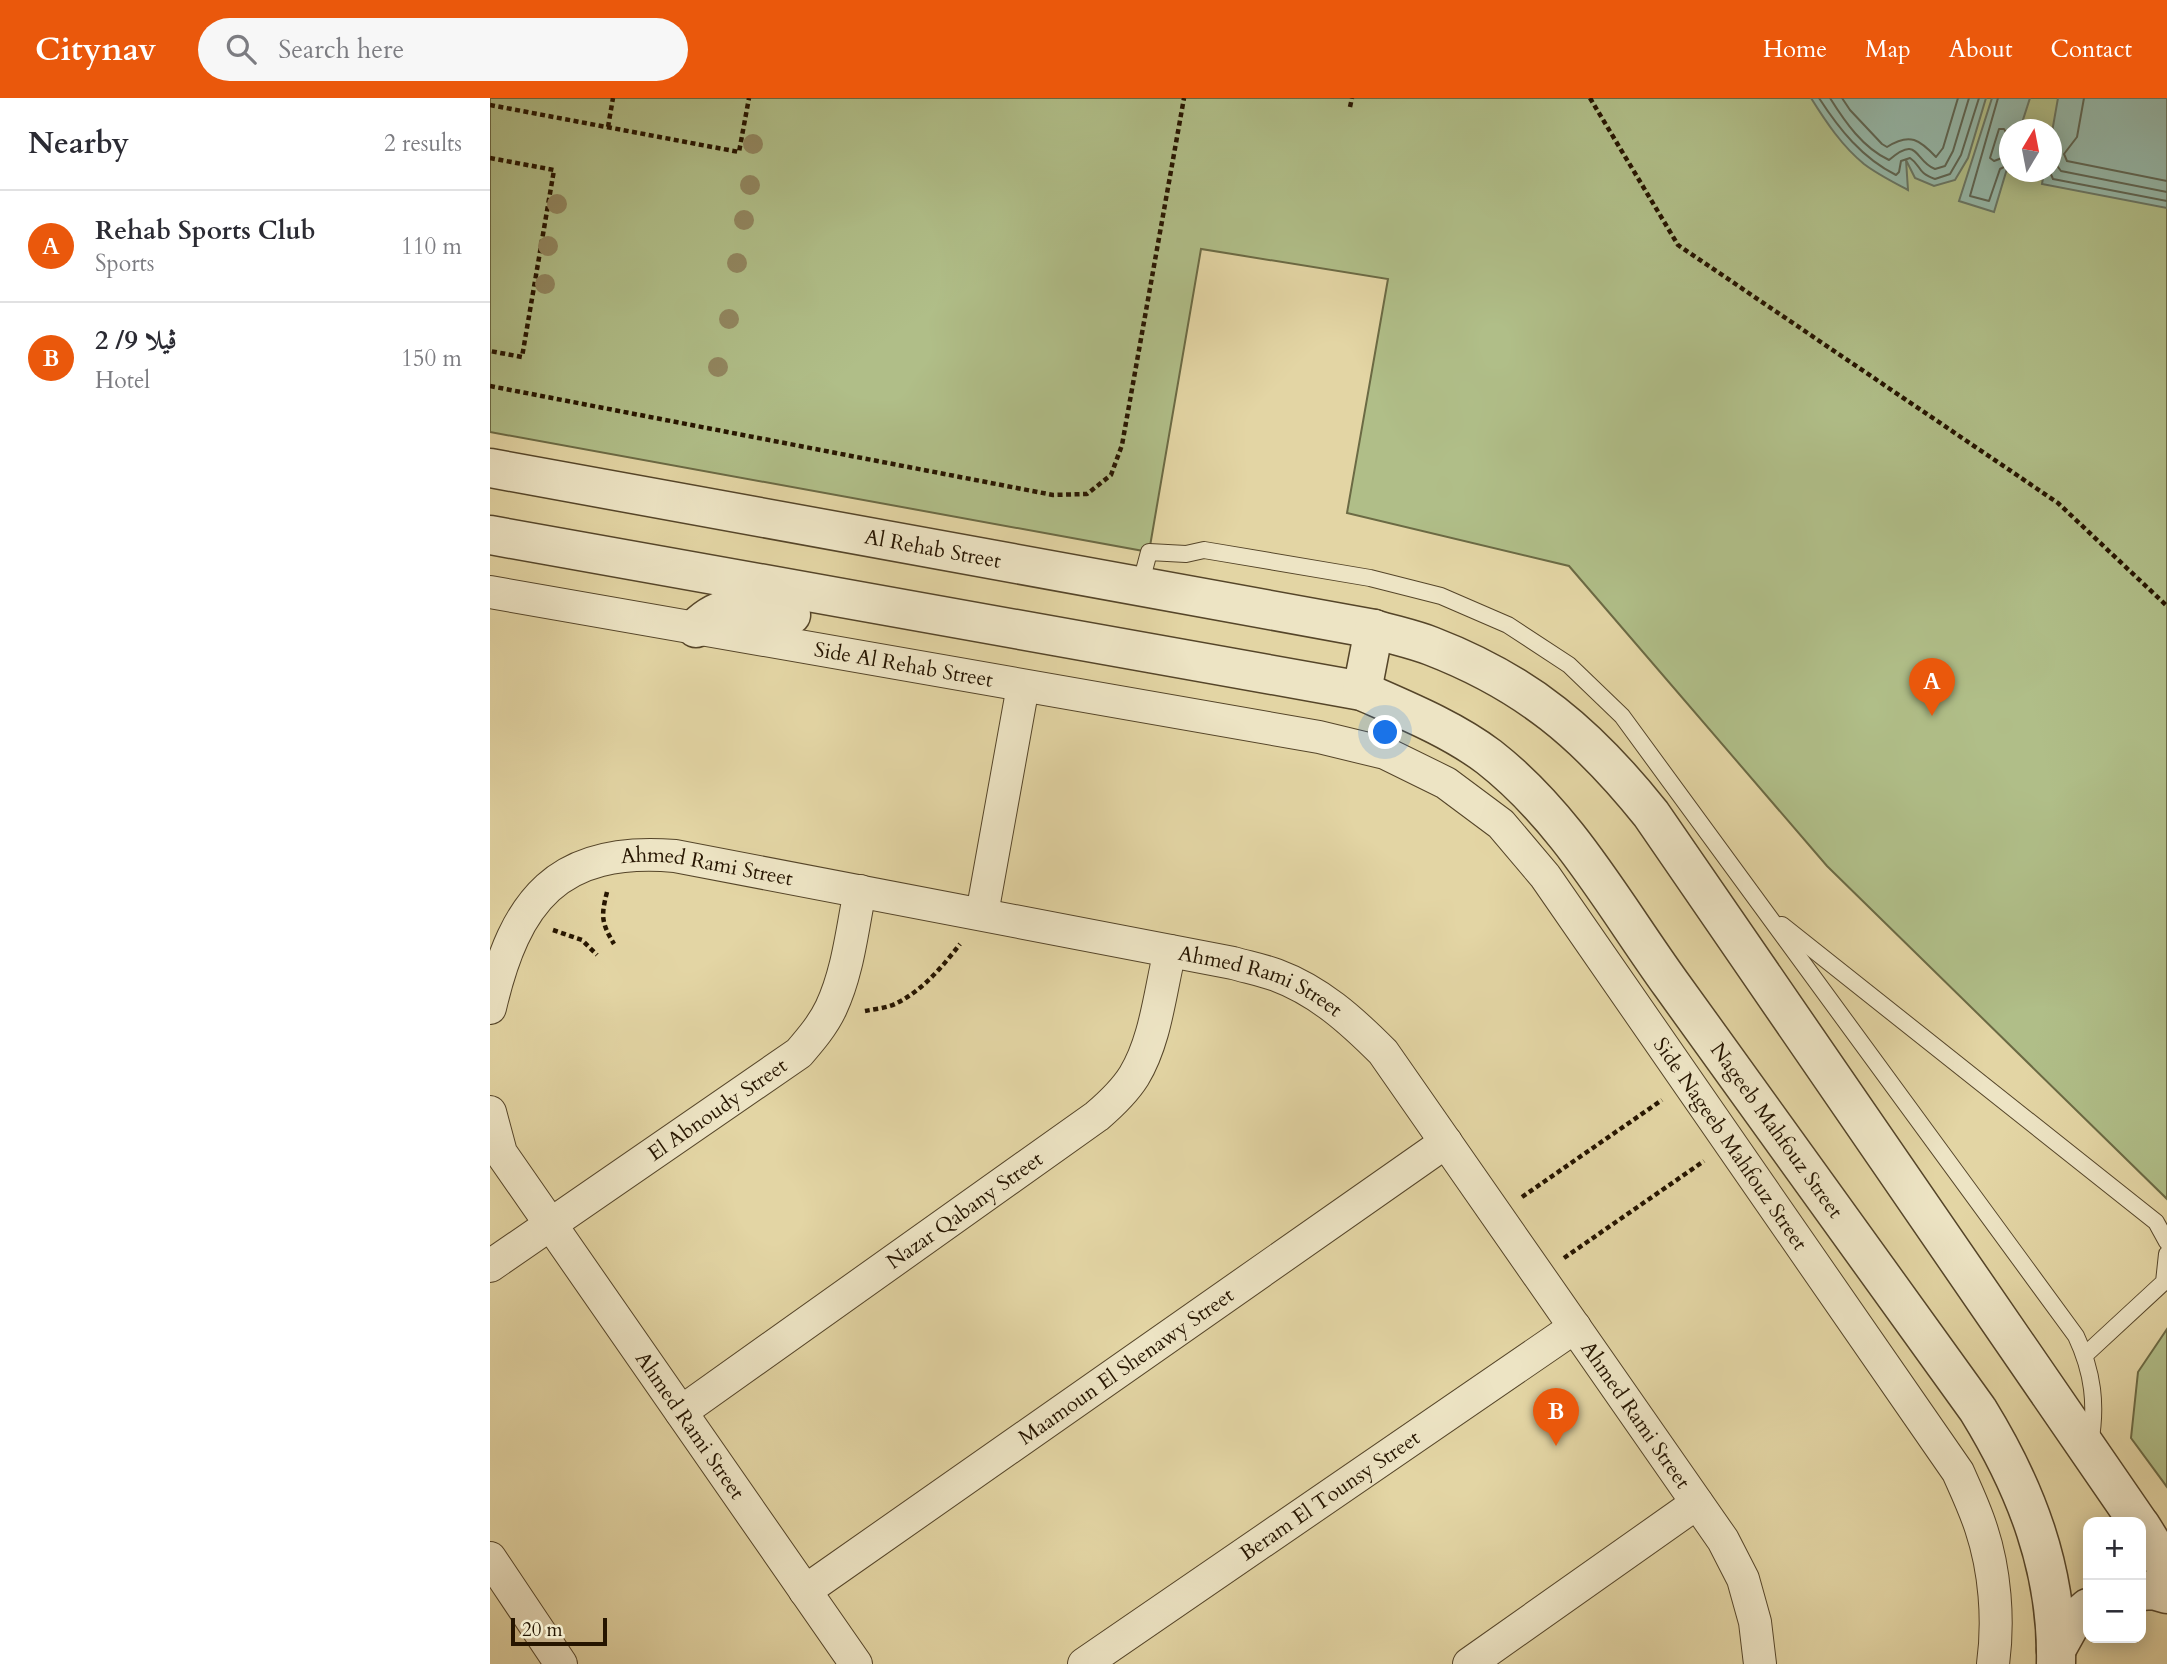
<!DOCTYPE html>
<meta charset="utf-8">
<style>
body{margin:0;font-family:Cardo,Amiri,serif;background:#f7f7f7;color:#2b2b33}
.controls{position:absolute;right:21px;bottom:21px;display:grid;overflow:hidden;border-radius:14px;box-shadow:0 4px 18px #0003}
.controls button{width:63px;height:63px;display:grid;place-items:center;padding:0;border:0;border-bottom:2px solid #e1e1e2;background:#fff;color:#2b2b33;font:35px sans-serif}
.compass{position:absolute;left:1509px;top:21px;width:63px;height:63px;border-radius:50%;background:#fff;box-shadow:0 4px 18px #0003;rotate:10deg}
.scale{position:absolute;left:21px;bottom:18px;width:96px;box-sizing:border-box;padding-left:7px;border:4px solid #261500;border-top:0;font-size:19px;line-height:24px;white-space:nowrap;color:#261500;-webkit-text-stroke:5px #ede4c4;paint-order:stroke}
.you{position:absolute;left:896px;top:635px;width:24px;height:24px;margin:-18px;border:5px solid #fff;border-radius:50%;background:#1a73e8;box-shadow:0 0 0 10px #1a73e833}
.badge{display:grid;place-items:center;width:46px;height:46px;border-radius:50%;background:#ea580c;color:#fff;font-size:23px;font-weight:700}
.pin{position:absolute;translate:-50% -58px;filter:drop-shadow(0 2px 4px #0008)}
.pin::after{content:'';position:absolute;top:37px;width:24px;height:21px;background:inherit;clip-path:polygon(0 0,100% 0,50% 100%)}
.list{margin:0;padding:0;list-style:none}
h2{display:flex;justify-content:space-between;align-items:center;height:91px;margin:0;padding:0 28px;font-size:30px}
h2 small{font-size:23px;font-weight:400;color:#7c7c81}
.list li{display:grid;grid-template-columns:46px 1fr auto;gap:21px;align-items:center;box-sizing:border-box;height:112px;padding:0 28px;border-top:2px solid #e1e1e2}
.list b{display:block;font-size:26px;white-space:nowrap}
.list p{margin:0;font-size:23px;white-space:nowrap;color:#7c7c81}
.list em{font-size:23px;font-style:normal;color:#7c7c81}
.icon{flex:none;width:38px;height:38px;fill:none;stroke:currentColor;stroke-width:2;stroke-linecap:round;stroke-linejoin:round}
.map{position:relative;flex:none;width:1677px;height:1566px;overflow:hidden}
header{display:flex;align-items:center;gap:42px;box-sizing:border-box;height:98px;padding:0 35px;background:#ea580c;color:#fff}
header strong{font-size:33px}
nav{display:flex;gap:38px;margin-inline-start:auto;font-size:24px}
.search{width:490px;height:63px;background:#f7f7f7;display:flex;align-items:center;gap:18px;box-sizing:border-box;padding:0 24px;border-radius:38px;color:#7c7c81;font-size:26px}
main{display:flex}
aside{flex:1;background:#fff}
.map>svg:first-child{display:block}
.green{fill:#b0be88;stroke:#6b6a44;stroke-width:2;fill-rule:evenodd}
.water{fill:#95b8a9;stroke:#697765;stroke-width:2}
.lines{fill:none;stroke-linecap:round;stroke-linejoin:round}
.shore{stroke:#5e6654;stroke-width:2}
.service-casing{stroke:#554529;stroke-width:18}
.minor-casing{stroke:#554529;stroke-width:34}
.tertiary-casing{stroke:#554529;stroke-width:41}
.path{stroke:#261500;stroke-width:4.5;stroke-dasharray:5 3.5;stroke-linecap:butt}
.service{stroke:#ede4c4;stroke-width:16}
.minor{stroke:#ede4c4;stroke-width:32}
.tertiary{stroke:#ede4c4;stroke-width:38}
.tree{fill:#928760}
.labels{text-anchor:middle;stroke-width:5;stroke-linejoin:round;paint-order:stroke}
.street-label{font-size:21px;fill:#261500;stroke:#ede4c4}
</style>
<header>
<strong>Citynav</strong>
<div class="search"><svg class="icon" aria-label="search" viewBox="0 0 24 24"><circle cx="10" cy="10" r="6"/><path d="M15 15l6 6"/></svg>Search here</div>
<nav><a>Home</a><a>Map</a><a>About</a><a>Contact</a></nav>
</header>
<main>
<aside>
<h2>Nearby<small>2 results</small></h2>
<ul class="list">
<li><span class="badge">A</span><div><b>Rehab Sports Club</b><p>Sports</p></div><em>110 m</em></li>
<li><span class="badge">B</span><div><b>ڤيلا 9/ 2</b><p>Hotel</p></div><em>150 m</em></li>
</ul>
</aside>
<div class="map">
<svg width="1677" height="1566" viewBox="0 0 1677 1566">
<rect width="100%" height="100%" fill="#e3d5a4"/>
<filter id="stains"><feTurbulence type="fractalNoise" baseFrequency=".00286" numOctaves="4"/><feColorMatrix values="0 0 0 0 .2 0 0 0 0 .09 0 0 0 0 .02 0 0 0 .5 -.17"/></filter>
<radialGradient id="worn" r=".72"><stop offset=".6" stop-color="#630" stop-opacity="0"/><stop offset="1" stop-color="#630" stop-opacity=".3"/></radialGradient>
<g class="green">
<path d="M0 0H1677V1101L1337 768 1079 468 857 415 898 181 711 151 659 454 0 334ZM1520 32H1562V74H1520Z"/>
<polygon points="1677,1231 1677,1389 1641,1340 1648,1274"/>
</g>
<g class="water">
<path d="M1321 0H1496L1478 60 1465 82 1444 88 1425 80 1416 62 1418 92C1403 84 1387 76 1374 66 1352 48 1336 24 1321 0Z"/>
<polygon points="1502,0 1540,0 1530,31 1520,32 1519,64 1504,114 1469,103"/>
<polygon points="1568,0 1677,0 1677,110 1552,86 1554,74 1562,74 1562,34"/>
</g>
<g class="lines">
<g class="shore">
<path d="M1329 0C1349 31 1372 60 1406 77L1409 74 1411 63 1420 60C1432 68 1426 74 1445 81L1460 76 1471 57 1489 0"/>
<path d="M1340 0C1355 24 1373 50 1399 62 1429 36 1424 63 1445 71L1455 68 1463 53 1479 0"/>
<path d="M1352 0 1360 12 1392 46 1397 49C1420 34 1430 42 1446 59L1453 50 1468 0"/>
<polyline points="1508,0 1480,98 1499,103 1510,71 1520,66"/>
<polyline points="1594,0 1587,39 1574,56 1577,63 1677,83"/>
<polyline points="1520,41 1514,31 1509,31 1500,60 1504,63 1520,57"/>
<polyline points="1562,61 1571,73 1677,94"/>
<polyline points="1560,74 1563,81 1677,103"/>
</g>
<defs>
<g id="service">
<path d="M650 488 659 454 696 456 714 452 880 480 951 498 1018 527 1079 567 1132 618 1586 1238C1603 1274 1607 1307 1600 1346"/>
<polyline points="1292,827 1666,1124 1677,1144"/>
<polyline points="1595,1257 1674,1184 1677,1156"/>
</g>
<g id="minor">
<path id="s1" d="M0 494 829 639 895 655 956 685 1011 726 1055 778 1468 1374C1476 1392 1485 1411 1491 1430 1505 1472 1509 1522 1503 1566"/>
<polyline points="492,816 533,588"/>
<path id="s2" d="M0 910C25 802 68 748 185 758L743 865C757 869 772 872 786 877 829 893 861 922 893 954L1233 1442 1253 1481 1265 1524 1270 1566"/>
<path id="s3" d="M0 1014 11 1055 366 1566"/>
<path id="s4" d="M0 1168 309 955C321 941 333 927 341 910 358 874 362 832 370 793"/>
<path id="s5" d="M191 1314 607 1018C621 1006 634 994 644 978 666 942 670 893 680 853"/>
<polyline points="0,1460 71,1566"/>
<path id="s6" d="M315 1493 956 1044"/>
<path id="s7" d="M594 1566 1085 1229"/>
<polyline points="979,1566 1207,1405"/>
</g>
<g id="tertiary">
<path id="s8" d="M0 370 884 531C903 537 923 541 941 548 1037 585 1097 636 1161 716L1648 1424"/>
<path id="s9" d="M0 437 872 593C915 612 962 631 999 659 1077 720 1124 807 1181 886 1284 1028 1386 1170 1488 1312 1536 1390 1568 1472 1566 1566"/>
<path d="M206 530C237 499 262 511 301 517"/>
<polyline points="872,593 884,531"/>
<polyline points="1651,1428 1677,1470"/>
<polyline points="1651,1493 1663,1492 1677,1496"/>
<polyline points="1566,1552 1581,1525 1598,1510"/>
</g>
</defs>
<use href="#service" class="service-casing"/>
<use href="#minor" class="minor-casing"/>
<use href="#tertiary" class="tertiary-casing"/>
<g class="path">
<polyline points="1100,0 1188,147 1568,405 1677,508"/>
<polyline points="0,7 249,54 259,0"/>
<polyline points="860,9 862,0"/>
<polyline points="118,29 123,0"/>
<polyline points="0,60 64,72 32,259 0,253"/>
<polyline points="0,288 563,397 597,396 621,377 632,347 694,0"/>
<path d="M117 794C111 818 111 824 124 846"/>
<polyline points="63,832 92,842 107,857"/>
<path d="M375 913C385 911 398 910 407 905 433 892 453 868 470 846"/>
<polyline points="1032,1099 1172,1002"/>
<polyline points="1074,1160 1214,1063"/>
</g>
<use href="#service" class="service"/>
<use href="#minor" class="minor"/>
<use href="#tertiary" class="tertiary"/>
</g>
<g class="tree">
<circle cx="263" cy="46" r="10"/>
<circle cx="260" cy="87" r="10"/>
<circle cx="67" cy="106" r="10"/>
<circle cx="254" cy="122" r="10"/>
<circle cx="58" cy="148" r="10"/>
<circle cx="247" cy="165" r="10"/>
<circle cx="55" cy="186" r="10"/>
<circle cx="239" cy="221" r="10"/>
<circle cx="228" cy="269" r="10"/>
</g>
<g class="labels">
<g class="street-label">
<text dy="7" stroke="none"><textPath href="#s8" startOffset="450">Al Rehab Street</textPath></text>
<text dy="7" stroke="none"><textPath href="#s1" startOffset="420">Side Al Rehab Street</textPath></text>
<text dy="7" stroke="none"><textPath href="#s2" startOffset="303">Ahmed Rami Street</textPath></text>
<text dy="7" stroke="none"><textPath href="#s2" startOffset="870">Ahmed Rami Street</textPath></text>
<text dy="7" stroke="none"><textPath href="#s4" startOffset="276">El Abnoudy Street</textPath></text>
<text dy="7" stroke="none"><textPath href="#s9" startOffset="1502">Nageeb Mahfouz Street</textPath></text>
<text dy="7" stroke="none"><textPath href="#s1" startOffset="1440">Side Nageeb Mahfouz Street</textPath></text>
<text dy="7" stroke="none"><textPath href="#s5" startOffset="348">Nazar Qabany Street</textPath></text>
<text dy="7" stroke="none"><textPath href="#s6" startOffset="392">Maamoun El Shenawy Street</textPath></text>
<text dy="7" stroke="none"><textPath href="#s2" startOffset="1458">Ahmed Rami Street</textPath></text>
<text dy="7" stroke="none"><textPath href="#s3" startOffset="374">Ahmed Rami Street</textPath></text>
<text dy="7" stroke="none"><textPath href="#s7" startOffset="298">Beram El Tounsy Street</textPath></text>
</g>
</g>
<rect width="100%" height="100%" filter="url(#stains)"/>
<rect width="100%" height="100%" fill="url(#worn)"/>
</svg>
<div class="controls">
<button>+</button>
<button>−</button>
</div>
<svg class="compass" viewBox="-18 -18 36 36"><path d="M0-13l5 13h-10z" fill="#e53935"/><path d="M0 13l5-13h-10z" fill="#7c7c81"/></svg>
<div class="scale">20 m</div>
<div class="you"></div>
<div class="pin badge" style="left:1442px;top:618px">A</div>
<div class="pin badge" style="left:1066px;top:1348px">B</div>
</div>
</main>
